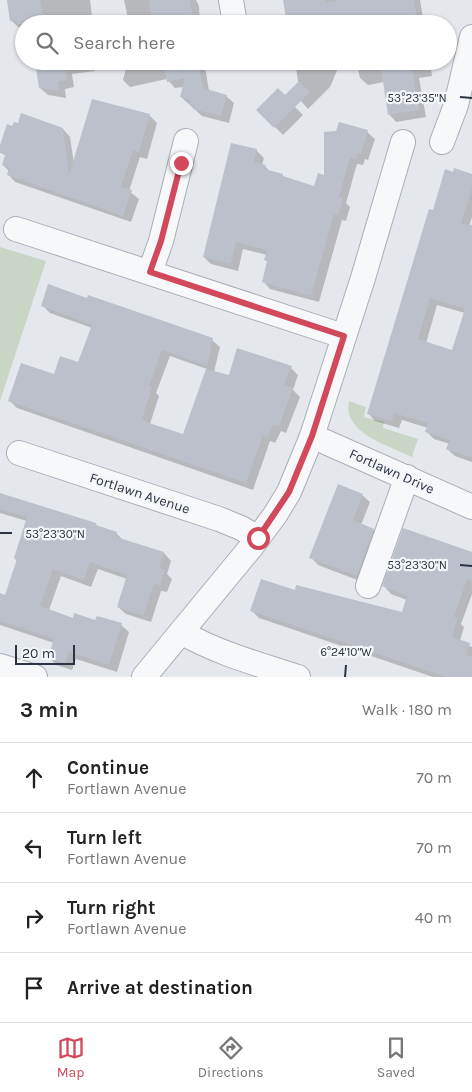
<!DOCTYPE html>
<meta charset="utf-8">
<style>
body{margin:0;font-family:Karla,sans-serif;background:#f6f6f6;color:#222}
.scale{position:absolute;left:15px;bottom:12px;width:60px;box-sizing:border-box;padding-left:5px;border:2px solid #2b3445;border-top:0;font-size:14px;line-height:18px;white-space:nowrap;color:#2b3445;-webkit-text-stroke:4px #f4f6f9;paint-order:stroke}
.stop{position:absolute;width:15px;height:15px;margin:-11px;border:4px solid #d1495b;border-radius:50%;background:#fff}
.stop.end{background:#d1495b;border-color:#fff;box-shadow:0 1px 5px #0008}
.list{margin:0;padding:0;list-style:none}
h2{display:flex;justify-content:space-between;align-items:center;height:65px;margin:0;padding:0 20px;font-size:21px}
h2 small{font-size:16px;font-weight:400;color:#767676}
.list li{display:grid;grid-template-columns:32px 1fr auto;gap:15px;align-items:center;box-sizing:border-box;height:70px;padding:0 20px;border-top:1px solid #e0e0e0}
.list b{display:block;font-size:19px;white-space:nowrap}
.list p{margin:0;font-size:16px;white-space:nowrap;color:#767676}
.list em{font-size:16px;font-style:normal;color:#767676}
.icon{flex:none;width:28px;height:28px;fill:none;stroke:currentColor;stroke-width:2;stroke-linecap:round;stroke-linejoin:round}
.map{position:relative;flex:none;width:472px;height:677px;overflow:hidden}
.search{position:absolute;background:#fff;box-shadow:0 1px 4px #0004;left:15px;right:15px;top:15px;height:55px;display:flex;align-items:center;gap:12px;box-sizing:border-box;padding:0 18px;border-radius:28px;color:#767676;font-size:19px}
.sheet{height:345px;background:#fff}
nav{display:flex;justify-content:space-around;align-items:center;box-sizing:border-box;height:70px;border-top:1px solid #e0e0e0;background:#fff;font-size:14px;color:#767676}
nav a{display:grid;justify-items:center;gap:2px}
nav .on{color:#d1495b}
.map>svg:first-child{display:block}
.green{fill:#c9d6c5}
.shadow{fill:#0003;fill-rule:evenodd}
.building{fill:#bbc0ca;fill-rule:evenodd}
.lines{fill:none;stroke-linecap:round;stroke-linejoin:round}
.minor-casing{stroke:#a9aeb7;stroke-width:26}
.minor{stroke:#f7f8fa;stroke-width:24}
.route{stroke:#d1495b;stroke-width:6}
.ticks{fill:none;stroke:#2b3445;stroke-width:2}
.labels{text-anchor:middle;stroke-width:4.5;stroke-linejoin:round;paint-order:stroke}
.street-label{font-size:14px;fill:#2b3445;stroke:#f4f6f9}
.ticks-label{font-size:12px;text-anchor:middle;fill:#2b3445;stroke:#f4f6f9;stroke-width:4.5;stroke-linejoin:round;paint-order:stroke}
</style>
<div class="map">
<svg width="472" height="677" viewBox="0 0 472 677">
<rect width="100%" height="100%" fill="#e4e7ec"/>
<g class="green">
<polygon points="0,247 46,261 0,401"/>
<path d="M349 401 366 407 364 417 384 422 383 428 418 439 412 457C390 446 342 433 349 401Z"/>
</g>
<g class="shadow">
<polygon points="8,0 90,0 93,24 24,24 24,27 19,28 11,20"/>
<polygon points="124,0 196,0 199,6 200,24 129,24"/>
<polygon points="285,0 420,0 424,24 289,24"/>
<polygon points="35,61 94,61 95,71 72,74 74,87 65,89 66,98 48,95 40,88"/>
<polygon points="128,61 204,61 209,91 226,96 234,103 229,123 202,116 181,97 184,87 175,88 167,79 130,87 123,80"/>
<polygon points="295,61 341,61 330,87 308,109 301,101"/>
<polygon points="356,61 430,61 432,76 419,78 426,117 396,122 389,114 384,82 368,85 360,78"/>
<polygon points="278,90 303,115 283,135 258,110"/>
<polygon points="149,115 157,123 147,159 140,157 129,191 139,199 131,222 15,182 8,174 9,171 3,165 6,156 3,153 63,129 70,137 74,164"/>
<polygon points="367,132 375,139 368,160 365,159 363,165 357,164 346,203 350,207 346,221 342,220 319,302 270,289 263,281 268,262 265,260 267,255 243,249 238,271 211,264 204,257 256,150 264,158 262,165 265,166 271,173 315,188"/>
<path d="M472 178V217L466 237 472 230V462L455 456 447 449 450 444 434 439 427 432 428 428 402 420 399 428 375 421 368 413 434 211ZM437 305 465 313 453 352 426 343Z"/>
<path d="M42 305 212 340 220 347 214 372 230 376 291 368 298 375 293 390 300 397 286 433 281 431 275 443 270 441 253 490 17 408 9 400 79 363 92 328 50 313ZM170 356 207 369 184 435 150 424 159 396 156 393Z"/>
<polygon points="0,494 96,524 98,527 116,533 124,541 164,553 171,561 167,574 172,579 167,592 161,591 151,622 126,614 118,607 127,579 98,569 91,587 61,576 49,610 74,619 121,625 129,632 117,672 76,659 72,670 56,665 49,657 54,643 0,625 0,594 6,596 18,562 15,559 27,521 0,513"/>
<polygon points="362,495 370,502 361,525 373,530 381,538 365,583 318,565 311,557"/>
<polygon points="472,554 472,594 461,624 464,627 460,641 472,647 472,677 433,677 259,618 252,611 296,592 402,613 407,600 391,594 384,586"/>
</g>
<g class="building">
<polygon points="7,0 40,0 44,24 17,24 17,20 10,21"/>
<polygon points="149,0 190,0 194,24 155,24 154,20 152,20"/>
<polygon points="283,0 325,0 325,3 341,0 414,0 418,24 287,24"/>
<polygon points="35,61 64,61 67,80 58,82 59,91 39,88"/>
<polygon points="162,61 198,61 203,88 227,95 221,116 193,109 194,105 189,104 190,100 180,97 185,78 167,82"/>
<polygon points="380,61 411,61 419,110 388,115"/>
<polygon points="299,81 310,92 274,128 256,110 278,88 285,95"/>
<polygon points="92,99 150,114 139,152 133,150 121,186 132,190 123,216 7,175 9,167 2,165 5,155 0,153 0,145 7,124 12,126 14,122 18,123 21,113 63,128 69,175"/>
<polygon points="339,122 368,130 361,154 358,153 356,159 350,157 339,197 343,198 338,215 334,214 311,296 262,282 267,261 264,260 267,250 236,242 231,264 203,257 231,143 257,149 254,162 266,165 264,169 283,174 283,176 314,186 318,173 324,175 324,132 336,131"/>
<path d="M454 168 472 174V188L461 224 472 225V458L446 449 450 440 425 432 428 423 394 413 392 421 367 414 429 209 433 210 445 169 453 172ZM430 298 465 309 452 350 418 339Z"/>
<polygon points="48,284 87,298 88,295 213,338 207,366 162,350 149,386 152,387 142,419 146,422 183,434 206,369 229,375 237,348 292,366 284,385 293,388 279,426 273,425 267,437 263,435 246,483 8,401 21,363 54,374 60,356 78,362 92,325 41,306"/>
<polygon points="338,484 363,494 353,520 374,529 357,576 309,558"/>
<polygon points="0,493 96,523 96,525 117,532 116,537 164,552 159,568 165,570 160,585 154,584 143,616 117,607 127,575 90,562 84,580 53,569 40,606 73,618 74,613 95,620 97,616 122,623 109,665 69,652 65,663 48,658 54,639 0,621 0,593 5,595 17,559 14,558 27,517 0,509"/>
<polygon points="403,528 472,552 472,581 467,579 454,617 458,618 452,637 470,643 466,655 472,657 472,677 446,677 250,611 261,579 295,590 296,585 402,612 407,596 382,586"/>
</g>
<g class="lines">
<defs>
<g id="minor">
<polyline points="231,0 235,24"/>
<polyline points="442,142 456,105 472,37"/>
<polyline points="16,229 343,336"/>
<polyline points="150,272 161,241 186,141"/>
<polyline points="312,436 472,507"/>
<polyline points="19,453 219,519 241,528 258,538"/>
<polyline points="368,586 407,477"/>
<path d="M181 632C217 653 258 664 298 677"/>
<polyline points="0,666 35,677"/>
<polyline points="144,677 252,546 275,515 289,492 312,436 363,278 403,142"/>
</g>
</defs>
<use href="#minor" class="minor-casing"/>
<use href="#minor" class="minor"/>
</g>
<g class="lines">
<polyline class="route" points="181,163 161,241 150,272 344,336 312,436 289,492 258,538"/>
</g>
<path class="ticks" d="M460 97 472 98M0 533H12M460 565 472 566M345 677 346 665"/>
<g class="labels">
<g class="street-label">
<text transform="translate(392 471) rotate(24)" y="5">Fortlawn Drive</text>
<text transform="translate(140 493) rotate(18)" y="5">Fortlawn Avenue</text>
</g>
</g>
<g class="ticks-label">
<text x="417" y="102">53°23'35"N</text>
<text x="55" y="538">53°23'30"N</text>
<text x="417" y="569">53°23'30"N</text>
<text x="346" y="656">6°24'10"W</text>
</g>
</svg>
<div class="scale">20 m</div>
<div class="stop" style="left:258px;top:538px"></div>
<div class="stop end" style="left:181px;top:163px"></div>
<div class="search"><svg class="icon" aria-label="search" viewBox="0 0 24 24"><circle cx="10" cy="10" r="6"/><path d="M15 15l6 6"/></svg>Search here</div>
</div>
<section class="sheet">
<h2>3 min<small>Walk · 180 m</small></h2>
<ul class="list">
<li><svg class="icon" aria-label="ahead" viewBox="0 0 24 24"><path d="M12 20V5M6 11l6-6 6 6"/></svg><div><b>Continue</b><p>Fortlawn Avenue</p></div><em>70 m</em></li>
<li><svg class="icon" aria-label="left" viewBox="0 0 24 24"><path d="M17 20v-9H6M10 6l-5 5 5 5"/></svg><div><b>Turn left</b><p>Fortlawn Avenue</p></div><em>70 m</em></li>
<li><svg class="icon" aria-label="right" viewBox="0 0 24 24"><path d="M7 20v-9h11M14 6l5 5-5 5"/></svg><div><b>Turn right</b><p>Fortlawn Avenue</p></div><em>40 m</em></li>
<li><svg class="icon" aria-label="arrive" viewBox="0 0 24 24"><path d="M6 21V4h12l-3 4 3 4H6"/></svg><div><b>Arrive at destination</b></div></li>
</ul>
</section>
<nav>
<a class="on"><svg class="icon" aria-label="map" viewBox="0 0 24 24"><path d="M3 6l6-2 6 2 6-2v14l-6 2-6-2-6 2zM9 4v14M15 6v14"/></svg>Map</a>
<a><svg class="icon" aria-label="directions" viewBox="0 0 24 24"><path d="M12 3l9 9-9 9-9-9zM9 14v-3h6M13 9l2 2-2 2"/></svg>Directions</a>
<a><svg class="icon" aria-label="saved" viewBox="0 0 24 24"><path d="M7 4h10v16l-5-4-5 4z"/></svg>Saved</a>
</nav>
